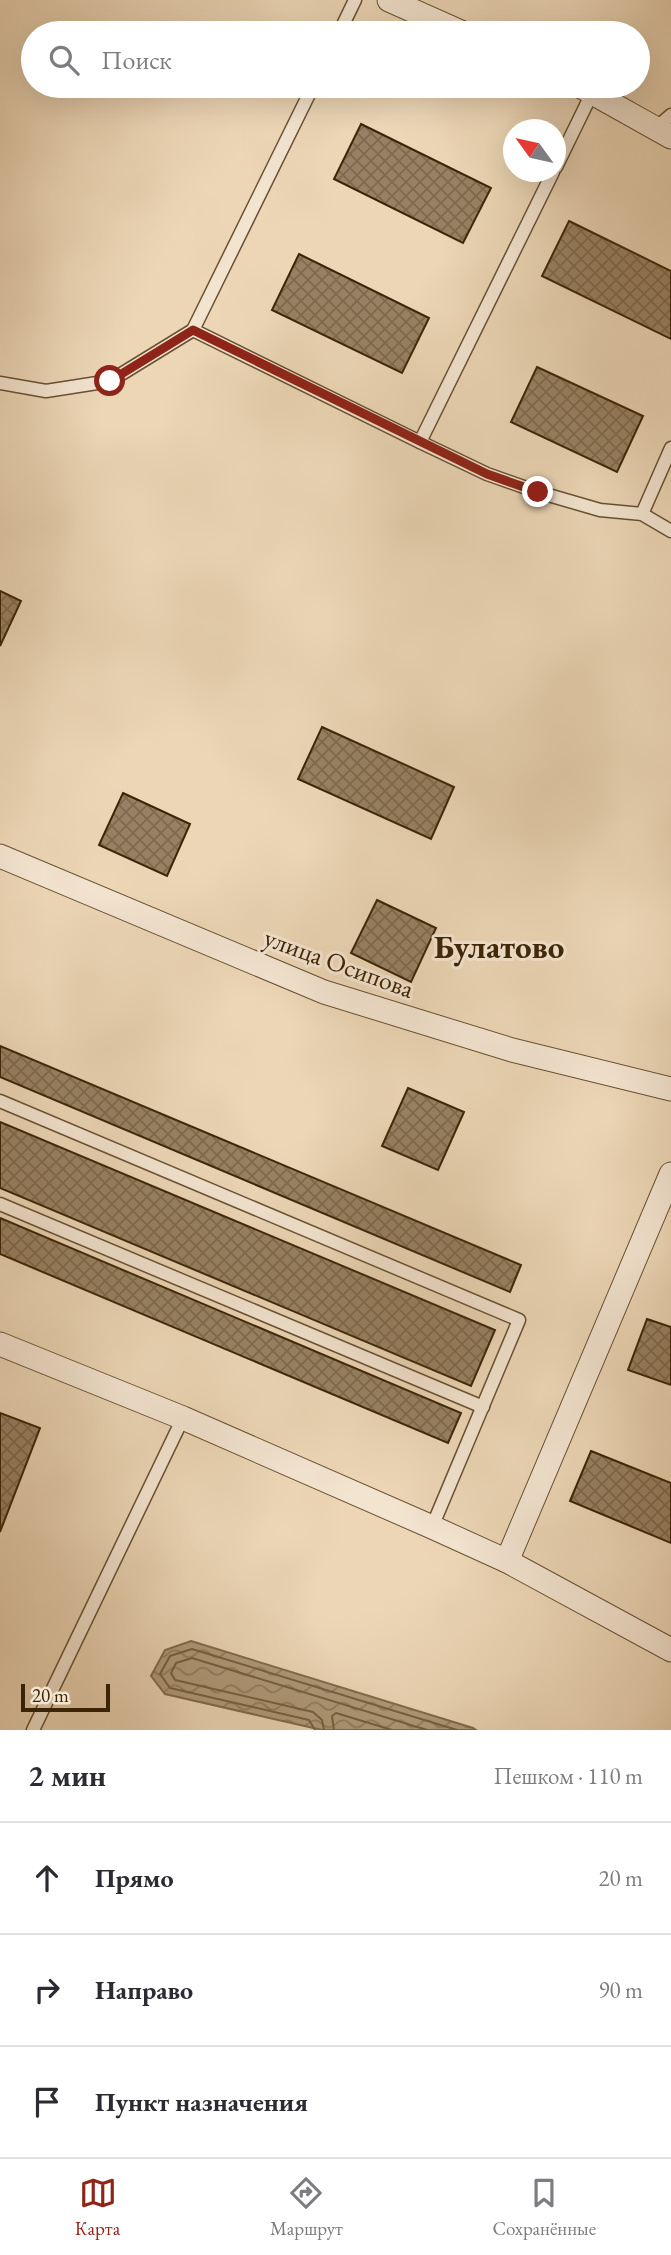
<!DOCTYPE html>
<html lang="ru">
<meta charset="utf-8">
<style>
body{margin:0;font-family:"EB Garamond",serif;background:#f2f2f3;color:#2b2b33}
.compass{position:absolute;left:503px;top:119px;width:63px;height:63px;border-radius:50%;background:#fff;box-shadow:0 7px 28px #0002;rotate:303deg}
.scale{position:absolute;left:21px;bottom:18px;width:89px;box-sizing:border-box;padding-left:7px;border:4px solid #3c2507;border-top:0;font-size:19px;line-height:24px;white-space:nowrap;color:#3c2507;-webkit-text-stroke:5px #f3e4d0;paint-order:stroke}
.stop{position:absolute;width:21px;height:21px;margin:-16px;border:5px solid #8f2418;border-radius:50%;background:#fff}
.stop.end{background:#8f2418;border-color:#fff;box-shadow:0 2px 7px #0008}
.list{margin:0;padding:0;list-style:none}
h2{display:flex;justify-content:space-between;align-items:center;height:91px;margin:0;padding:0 28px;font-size:30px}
h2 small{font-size:23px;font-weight:400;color:#7c7c81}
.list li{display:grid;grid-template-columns:46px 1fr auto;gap:21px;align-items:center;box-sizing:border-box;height:112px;padding:0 28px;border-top:2px solid #e1e1e2}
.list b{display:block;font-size:26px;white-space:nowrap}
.list em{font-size:23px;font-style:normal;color:#7c7c81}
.icon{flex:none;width:38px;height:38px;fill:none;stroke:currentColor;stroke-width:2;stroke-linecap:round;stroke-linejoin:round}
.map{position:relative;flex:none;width:671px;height:1730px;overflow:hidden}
.search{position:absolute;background:#fff;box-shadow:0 7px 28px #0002;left:21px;right:21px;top:21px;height:77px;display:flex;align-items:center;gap:18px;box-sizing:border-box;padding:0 24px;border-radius:38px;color:#7c7c81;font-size:26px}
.sheet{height:427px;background:#fff}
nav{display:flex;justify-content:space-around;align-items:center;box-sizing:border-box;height:98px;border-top:2px solid #e1e1e2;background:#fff;font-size:19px;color:#7c7c81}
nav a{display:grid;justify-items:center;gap:4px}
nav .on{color:#8f2418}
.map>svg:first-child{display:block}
.water{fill:url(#water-waves);stroke:#826b4c;stroke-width:2}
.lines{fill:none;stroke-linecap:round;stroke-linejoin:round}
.shore{stroke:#766040;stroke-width:2}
.building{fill:url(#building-cross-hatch);stroke:#3c2507;stroke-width:2}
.lane-casing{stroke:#685133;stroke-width:15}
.street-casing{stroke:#685133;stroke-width:25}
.lane{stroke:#f3e4d0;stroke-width:12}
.street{stroke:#f3e4d0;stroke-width:23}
.route{stroke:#8f2418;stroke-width:9}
.labels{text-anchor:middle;stroke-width:6;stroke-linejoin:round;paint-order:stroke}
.street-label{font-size:26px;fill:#3c2507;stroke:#f3e4d0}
.district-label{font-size:33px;font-weight:bold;fill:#3c2507;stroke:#f3e4d0}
</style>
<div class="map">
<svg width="671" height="1730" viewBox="0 0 671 1730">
<defs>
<pattern id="water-waves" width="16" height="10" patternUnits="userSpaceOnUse" patternTransform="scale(1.75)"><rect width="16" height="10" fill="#b09a7a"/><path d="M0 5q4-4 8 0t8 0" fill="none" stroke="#907d62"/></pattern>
<pattern id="building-cross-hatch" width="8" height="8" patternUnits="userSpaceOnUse" patternTransform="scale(1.75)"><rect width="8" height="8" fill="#988162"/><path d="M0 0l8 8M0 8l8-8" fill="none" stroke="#7d694f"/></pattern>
</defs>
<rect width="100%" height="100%" fill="#ecd6b6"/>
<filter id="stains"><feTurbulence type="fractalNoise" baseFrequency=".00286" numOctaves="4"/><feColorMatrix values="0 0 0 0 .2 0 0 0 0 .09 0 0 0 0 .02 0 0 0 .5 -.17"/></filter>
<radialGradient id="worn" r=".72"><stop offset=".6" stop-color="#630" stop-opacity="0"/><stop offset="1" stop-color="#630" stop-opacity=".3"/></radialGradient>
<polygon class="water" points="191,1641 473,1728 476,1730 322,1730 165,1694 151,1676 165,1650"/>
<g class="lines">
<g class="shore">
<polyline points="315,1730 309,1720 170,1688 160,1674 170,1656 192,1649 457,1730"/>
<polyline points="324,1730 322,1720 313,1712 175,1680 171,1673 176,1663 192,1658 427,1730"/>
<polyline points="334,1730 332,1716 336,1713 392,1730"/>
</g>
</g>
<g class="building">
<polygon points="361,124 491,188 463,243 334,179"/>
<polygon points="569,221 671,271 671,339 542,276"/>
<polygon points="299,254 429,318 402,373 272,310"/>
<polygon points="537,367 643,416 617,472 511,422"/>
<polygon points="0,591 21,601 0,646"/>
<polygon points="322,727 454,787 431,839 298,779"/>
<polygon points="123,793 190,824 167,876 99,845"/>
<polygon points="377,900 436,928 411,982 351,953"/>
<polygon points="0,1046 521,1265 510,1292 0,1077"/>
<polygon points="408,1088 464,1112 438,1170 382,1146"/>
<polygon points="0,1122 495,1330 471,1386 0,1188"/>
<polygon points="0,1218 461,1413 448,1443 0,1254"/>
<polygon points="647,1319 671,1327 671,1385 628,1370"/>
<polygon points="0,1413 40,1428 0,1532"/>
<polygon points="591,1451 671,1483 671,1543 570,1501"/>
</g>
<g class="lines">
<defs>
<g id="lane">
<polyline points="339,33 355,0"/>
<polyline points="313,86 193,330 420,442 553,172"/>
<polyline points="656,128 671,115"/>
<polyline points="556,167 593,91"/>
<polyline points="0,383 46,391 110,381 193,330"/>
<polyline points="420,442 487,474 538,492 600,510 642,514 671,531"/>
<polyline points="642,514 671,448"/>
<polyline points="0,1101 519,1320 432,1527"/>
<polyline points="0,1204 483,1407"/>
<polyline points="33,1730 183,1418"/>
</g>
<g id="street">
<polyline points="389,0 463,33"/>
<polyline points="580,86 671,137"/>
<polyline points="0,856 324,992 512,1050 671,1089"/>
<polyline points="0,1344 183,1418 432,1527 507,1561 671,1650"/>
<polyline points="507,1561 671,1174"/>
</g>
</defs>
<use href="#lane" class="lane-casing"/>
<use href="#street" class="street-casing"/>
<use href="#lane" class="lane"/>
<use href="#street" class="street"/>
</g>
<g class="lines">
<polyline class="route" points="110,381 193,330 487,474 538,492"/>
</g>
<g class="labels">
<g class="street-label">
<text transform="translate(339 963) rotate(20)" y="9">улица Осипова</text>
</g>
<g class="district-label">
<text x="499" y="958">Булатово</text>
</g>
</g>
<rect width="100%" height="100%" filter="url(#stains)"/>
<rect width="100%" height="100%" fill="url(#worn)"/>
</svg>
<svg class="compass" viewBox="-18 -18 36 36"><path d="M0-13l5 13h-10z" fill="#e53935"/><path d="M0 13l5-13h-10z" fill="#7c7c81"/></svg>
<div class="scale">20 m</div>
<div class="stop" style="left:110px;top:381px"></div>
<div class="stop end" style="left:538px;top:492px"></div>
<div class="search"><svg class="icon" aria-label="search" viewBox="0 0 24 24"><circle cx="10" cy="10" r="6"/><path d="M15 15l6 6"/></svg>Поиск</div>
</div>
<section class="sheet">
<h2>2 мин<small>Пешком · 110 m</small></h2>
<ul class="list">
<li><svg class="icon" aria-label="ahead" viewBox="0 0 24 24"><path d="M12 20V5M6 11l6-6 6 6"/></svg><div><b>Прямо</b></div><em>20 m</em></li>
<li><svg class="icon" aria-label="right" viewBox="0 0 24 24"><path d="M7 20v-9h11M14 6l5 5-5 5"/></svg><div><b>Направо</b></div><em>90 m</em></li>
<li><svg class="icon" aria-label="arrive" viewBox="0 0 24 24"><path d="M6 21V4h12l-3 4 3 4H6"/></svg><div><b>Пункт назначения</b></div></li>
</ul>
</section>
<nav>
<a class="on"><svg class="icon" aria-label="map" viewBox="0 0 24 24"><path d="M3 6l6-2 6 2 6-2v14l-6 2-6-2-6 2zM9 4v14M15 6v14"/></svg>Карта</a>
<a><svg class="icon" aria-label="directions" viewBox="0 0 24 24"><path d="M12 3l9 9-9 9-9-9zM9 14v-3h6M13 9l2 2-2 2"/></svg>Маршрут</a>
<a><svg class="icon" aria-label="saved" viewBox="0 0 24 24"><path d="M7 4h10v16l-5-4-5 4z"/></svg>Сохранённые</a>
</nav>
